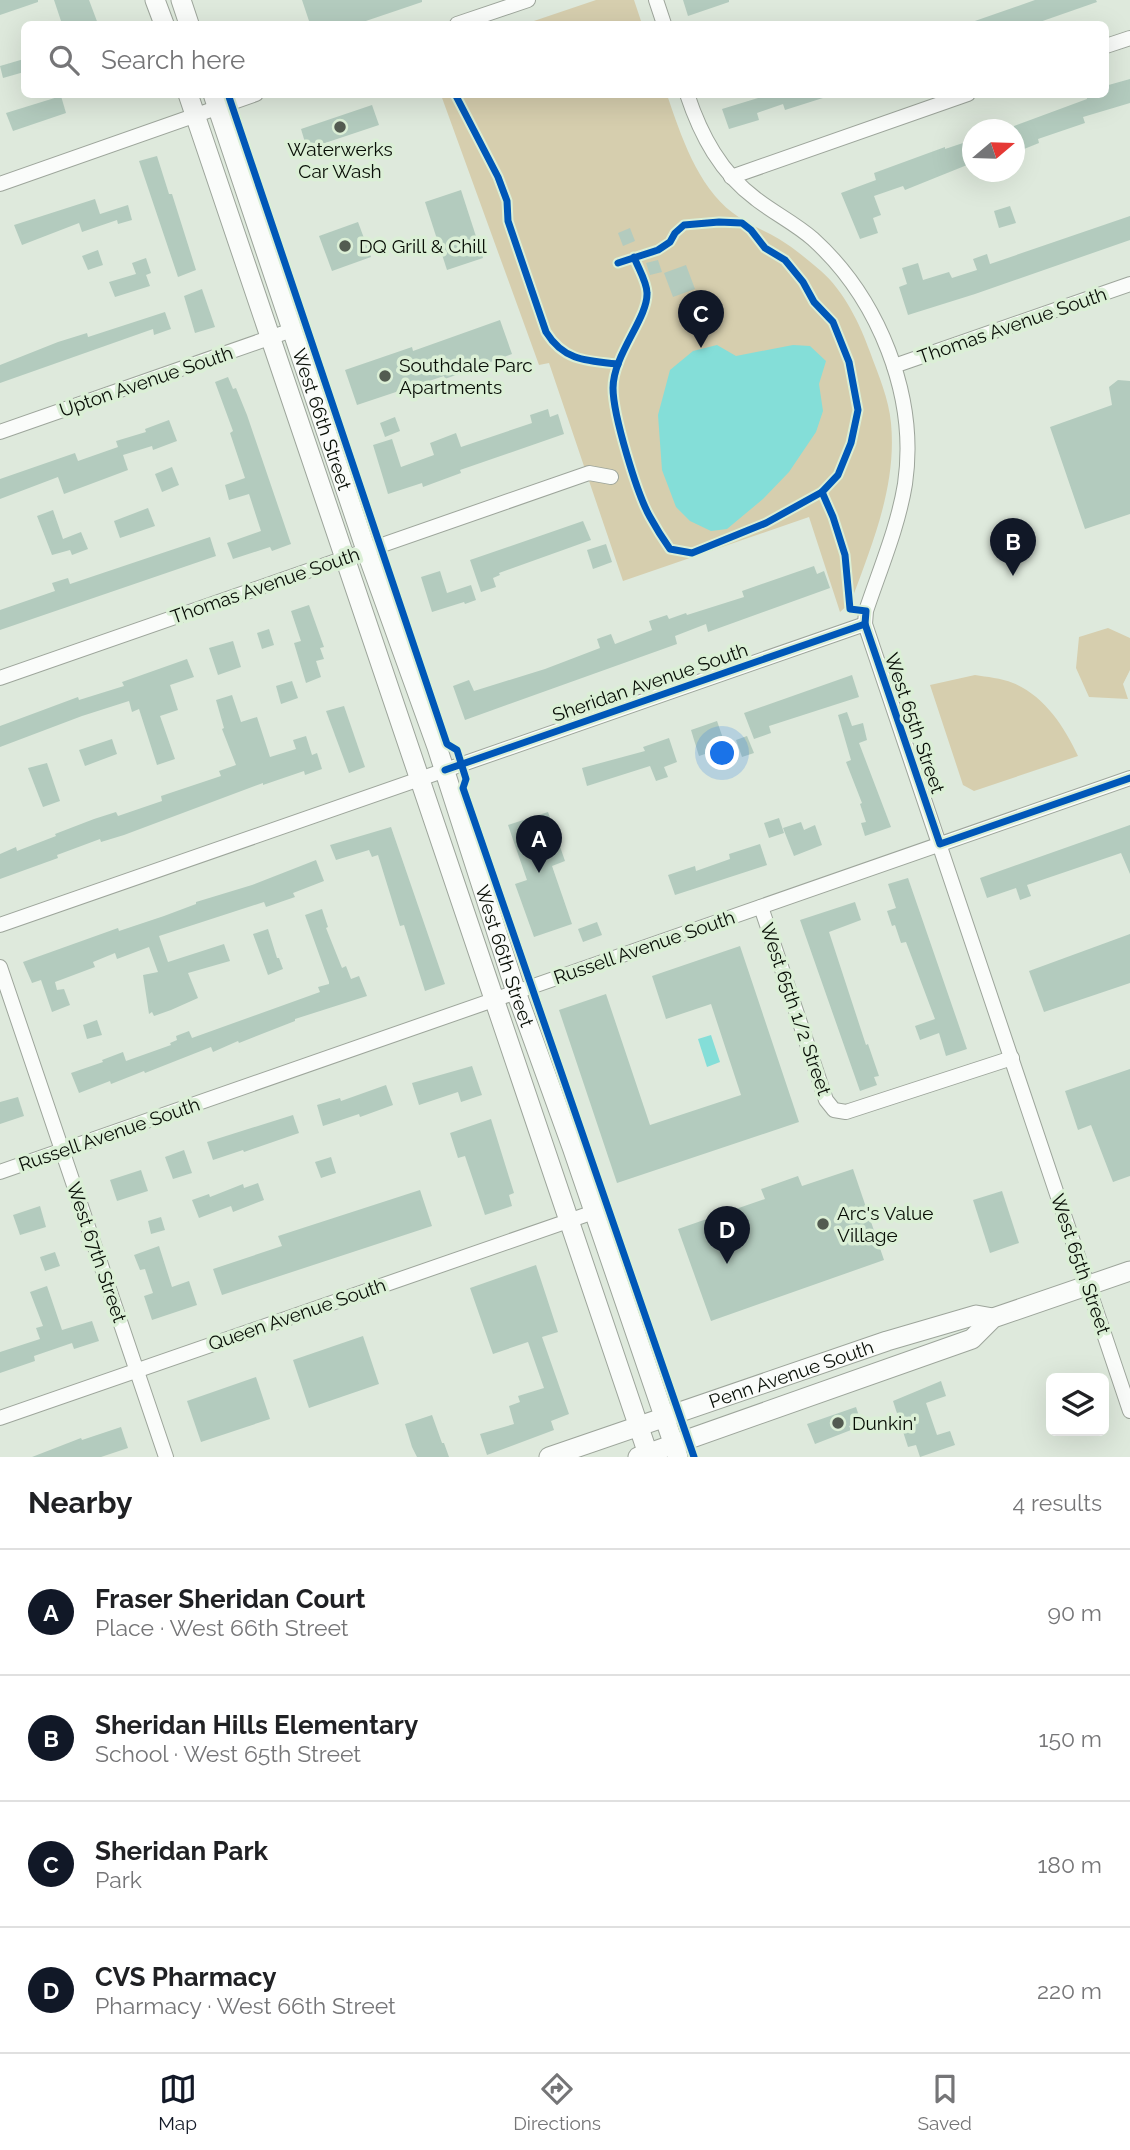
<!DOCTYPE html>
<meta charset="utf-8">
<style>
body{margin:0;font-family:Raleway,sans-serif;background:#f2f2f2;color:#202124}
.controls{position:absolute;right:21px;bottom:21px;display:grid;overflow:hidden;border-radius:10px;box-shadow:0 7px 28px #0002}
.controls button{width:63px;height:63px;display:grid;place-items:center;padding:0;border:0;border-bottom:2px solid #e0e0e0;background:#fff;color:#202124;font:35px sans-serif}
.compass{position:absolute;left:962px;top:119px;width:63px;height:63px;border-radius:50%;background:#fff;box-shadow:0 7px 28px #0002;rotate:71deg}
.you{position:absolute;left:723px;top:754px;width:24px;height:24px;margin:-18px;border:5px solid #fff;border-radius:50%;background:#1a73e8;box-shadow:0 0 0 10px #1a73e833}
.badge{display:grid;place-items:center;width:46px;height:46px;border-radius:50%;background:#111827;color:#fff;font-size:23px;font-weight:700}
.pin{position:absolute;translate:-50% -58px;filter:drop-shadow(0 2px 4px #0008)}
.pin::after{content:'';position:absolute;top:37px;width:24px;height:21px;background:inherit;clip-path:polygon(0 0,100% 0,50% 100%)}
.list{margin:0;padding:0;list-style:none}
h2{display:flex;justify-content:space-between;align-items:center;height:91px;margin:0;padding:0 28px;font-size:30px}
h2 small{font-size:23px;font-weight:400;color:#757577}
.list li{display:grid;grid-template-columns:46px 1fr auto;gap:21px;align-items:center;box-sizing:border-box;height:126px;padding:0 28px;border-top:2px solid #e0e0e0}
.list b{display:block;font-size:26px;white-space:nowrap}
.list p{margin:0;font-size:23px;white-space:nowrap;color:#757577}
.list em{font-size:23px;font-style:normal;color:#757577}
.icon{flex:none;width:38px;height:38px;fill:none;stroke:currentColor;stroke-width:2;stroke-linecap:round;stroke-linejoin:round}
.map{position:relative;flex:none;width:1130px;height:1457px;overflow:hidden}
.search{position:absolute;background:#fff;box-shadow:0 7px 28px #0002;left:21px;right:21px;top:21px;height:77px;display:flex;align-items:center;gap:18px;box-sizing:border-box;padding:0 24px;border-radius:10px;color:#757577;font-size:26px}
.sheet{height:595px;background:#fff}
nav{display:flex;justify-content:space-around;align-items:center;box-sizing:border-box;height:98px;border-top:2px solid #e0e0e0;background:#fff;font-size:19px;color:#757577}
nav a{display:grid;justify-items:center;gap:4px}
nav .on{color:#111827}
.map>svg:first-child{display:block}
.green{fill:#d6ceae}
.water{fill:#84ded8}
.building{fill:#b3cbbe}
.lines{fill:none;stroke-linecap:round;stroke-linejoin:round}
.street-casing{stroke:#9da59b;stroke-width:16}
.secondary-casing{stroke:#9da59b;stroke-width:21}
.street{stroke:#fafcfa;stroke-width:14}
.secondary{stroke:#fafcfa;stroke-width:19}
.cycleway-casing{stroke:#dbefd6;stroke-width:11}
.cycleway{stroke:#0057b8;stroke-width:7}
.poi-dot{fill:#535b51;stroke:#dbefd6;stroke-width:2.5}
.labels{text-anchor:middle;stroke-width:7;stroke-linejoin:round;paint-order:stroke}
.poi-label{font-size:19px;fill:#080e06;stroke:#dbefd6;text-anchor:start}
.street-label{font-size:19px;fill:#080e06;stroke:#dbefd6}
</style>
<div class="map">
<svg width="1130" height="1457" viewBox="0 0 1130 1457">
<rect width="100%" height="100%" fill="#dee9dc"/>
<g class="green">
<polygon points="596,0 634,0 642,24 525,24"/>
<path d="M441 95H667C681 135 697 186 733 213 747 224 764 230 779 239 794 248 808 260 821 271 844 291 860 324 870 352 878 374 889 399 891 423 897 486 872 544 851 602L840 612 809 517 623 581 549 363 539 365Z"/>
<polygon points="1108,628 1130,638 1130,670 1123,684 1128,699 1089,697 1076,668 1079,637"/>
<path d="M975 675C987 677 1001 678 1013 683 1044 696 1064 726 1078 756L974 791 963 785 930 685Z"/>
</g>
<g class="water">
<polygon points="717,345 736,356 793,345 810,346 826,361 819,384 823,411 816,432 789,472 763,499 727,529 711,531 690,521 676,507 662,470 658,415 670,370 693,351"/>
<polygon points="711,1035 720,1062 707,1067 698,1039"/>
</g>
<g class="building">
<polygon points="0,0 38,0 38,2 0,15"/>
<polygon points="54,0 89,0 98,24 62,24"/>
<polygon points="302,0 422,0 422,2 357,24 310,24"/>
<polygon points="683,0 729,0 729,2 688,16"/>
<polygon points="1035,0 1096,0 1097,2 1034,24 972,24 972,22"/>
<polygon points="24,59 24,72 3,78 0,66"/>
<polygon points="1130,79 1130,103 1083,117 1085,123 1038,139 1039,143 1014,153 1014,126 1087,99 1086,94 1105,94 1105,86"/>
<polygon points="757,94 825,94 826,97 785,110 783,104 757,113 759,120 729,129 722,109 758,98"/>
<polygon points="61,96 66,113 13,131 6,113"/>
<polygon points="372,105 379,125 307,149 301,129"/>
<polygon points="972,140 972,163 905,190 903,186 874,196 881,215 873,218 878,233 860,239 841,193 876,180 874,173 945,147 945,149"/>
<polygon points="157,156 169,194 172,194 196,270 178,277 139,161"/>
<polygon points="461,190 483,258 447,270 425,202"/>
<polygon points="95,199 100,214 128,205 132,220 118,224 117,220 82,232 79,223 22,245 14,225"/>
<polygon points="1010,206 1016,223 999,228 994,211"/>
<polygon points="1130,216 1130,240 975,294 908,315 899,287 907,284 902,268 918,263 923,280 949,272 952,278 977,270 973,259 987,254 990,264"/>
<polygon points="358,222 371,257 332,271 319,236"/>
<polygon points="630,228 635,241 623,246 618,233"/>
<polygon points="98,250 103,265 88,270 82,256"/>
<polygon points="146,258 151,273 146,275 150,286 115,297 109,282 136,274 132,263"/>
<polygon points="658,260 662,272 650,275 646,263"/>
<polygon points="686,265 695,289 673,297 664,273"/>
<polygon points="202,289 215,327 195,333 184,296"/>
<polygon points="165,312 171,329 154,335 153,329 0,383 0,365 58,342 87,333 88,337"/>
<polygon points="500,320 512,354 445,379 444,376 357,405 345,370 412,347 413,351"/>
<polygon points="228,377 233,389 236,388 247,415 291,544 272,551 270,547 233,559 227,543 261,531 249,494 229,500 225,485 245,478 230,433 233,431 215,382"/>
<polygon points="1118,380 1130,381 1130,514 1085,529 1050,427 1112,405 1109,387"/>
<polygon points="548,409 550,417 558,414 564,434 460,470 461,473 423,487 422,483 388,494 373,445 392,439 401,467 434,455 430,443 456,433 461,447 532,423 530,415"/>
<polygon points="395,417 400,431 385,437 380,423"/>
<polygon points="169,420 177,441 153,450 152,446 123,455 128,470 64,494 58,477 0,499 0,479 75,453 78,461 118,447 116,441 146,432 145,429"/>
<polygon points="172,467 179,485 162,492 155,474"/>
<polygon points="148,508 155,526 120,538 114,521"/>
<polygon points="53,510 63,539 81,532 88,549 72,555 70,550 52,555 37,516"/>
<polygon points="583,521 591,540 499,573 500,575 493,578 496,587 481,592 470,560"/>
<polygon points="210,537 216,556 0,630 0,610 55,591 52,583 68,578 70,584"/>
<polygon points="606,544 612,562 593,569 587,550"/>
<polygon points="814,566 817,574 824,571 830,588 708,632 706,624 675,636 677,644 465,720 453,686 469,680 474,691 545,669 600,648 597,639 611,634 615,644 652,630 649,621 667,615 669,619 686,613 687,615 744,597 742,591"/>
<polygon points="440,571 447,593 471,585 476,600 465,604 464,602 432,612 421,577"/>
<polygon points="309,605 324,647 320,648 324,659 316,661 321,677 306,683 294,643 301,641 291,611"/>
<polygon points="269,629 274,645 262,649 257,633"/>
<polygon points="233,641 241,667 218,675 209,648"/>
<polygon points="187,659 194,677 170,685 178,710 160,716 175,759 157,765 139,709 132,712 129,701 82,716 0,747 0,726 78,697 79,700 124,686 122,682"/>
<polygon points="852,675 859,697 769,726 771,733 754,739 744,713"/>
<polygon points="292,681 298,698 281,704 276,686"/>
<polygon points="232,695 241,722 257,717 270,757 296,749 293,740 306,736 312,755 317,753 322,769 305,775 304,771 263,785 263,783 124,835 101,842 100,839 57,855 58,858 0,879 0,854 16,847 17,851 56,836 55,834 94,819 116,812 118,816 162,801 161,796 221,776 219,771 236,765 222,729 224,728 216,700"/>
<polygon points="344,706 365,767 349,773 326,711"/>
<polygon points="847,712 852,726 863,723 867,740 859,743 891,827 865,836 861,823 866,822 860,804 862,803 846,762 851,760 838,715"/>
<polygon points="717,721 726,747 699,756 691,730"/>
<polygon points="747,736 754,753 742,757 736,740"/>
<polygon points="669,738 677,762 664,767 668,777 656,781 650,766 587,786 582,768 645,751 643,747"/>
<polygon points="112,739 117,754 85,766 79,750"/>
<polygon points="47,763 60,801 43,807 28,768"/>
<polygon points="548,812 565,861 552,866 572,924 534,937 515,884 527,880 508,825"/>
<polygon points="779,818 784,833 769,838 764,823"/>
<polygon points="801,822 804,830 815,825 822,845 794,856 783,828"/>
<polygon points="1130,825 1130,874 1121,853 1027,885 1031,896 1020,900 1016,888 987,898 980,878"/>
<polygon points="391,827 445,984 425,991 404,925 400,926 378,855 372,857 369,850 336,860 330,845"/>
<polygon points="760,844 767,865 675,895 668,875 695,866 696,871 730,859 729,854"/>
<polygon points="316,860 324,881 293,893 295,897 266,907 264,902 159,936 168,962 224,944 230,961 188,973 198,998 171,1010 154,1016 152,1012 149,1014 143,975 158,972 149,947 117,959 115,953 93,962 95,967 55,982 57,990 64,989 70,1005 52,1012 41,980 32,983 23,962 118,928 119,931 164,916 196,904 196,902 252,885"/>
<polygon points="908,878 967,1049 946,1056 939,1033 920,1040 915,1026 935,1019 906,942 901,943 895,925 892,926 887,911 896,908 888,884"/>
<polygon points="855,902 861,920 829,932 866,1045 868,1044 879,1076 874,1077 877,1085 860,1091 800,920"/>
<polygon points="322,909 328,927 326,928 342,968 346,966 351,979 359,976 367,996 295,1019 295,1021 239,1043 238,1041 213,1052 211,1047 145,1073 144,1071 111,1084 110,1081 79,1093 71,1073 103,1062 102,1060 123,1052 126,1061 171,1045 170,1043 177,1040 176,1036 189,1031 192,1038 320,992 318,987 329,984 329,982 305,915"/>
<polygon points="597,922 602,935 583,942 578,929"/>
<polygon points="268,929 277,958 279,958 283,969 268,975 253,934"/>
<polygon points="1130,934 1130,983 1044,1012 1029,971"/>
<polygon points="740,946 799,1122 617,1183 559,1010 606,994 650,1125 741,1095 711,1004 666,1019 652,976"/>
<polygon points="97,1020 102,1035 87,1039 83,1025"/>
<polygon points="472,1066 482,1095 461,1102 458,1092 419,1105 412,1083"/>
<polygon points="1130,1069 1130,1176 1113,1182 1091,1125 1078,1130 1065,1091"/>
<polygon points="386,1085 393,1105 360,1117 359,1114 323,1126 317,1105 340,1098 341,1101"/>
<polygon points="18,1097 24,1116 0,1124 0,1102"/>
<polygon points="293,1115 299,1133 244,1152 243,1150 213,1160 207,1142"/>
<polygon points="491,1119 514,1193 509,1195 512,1206 485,1215 465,1156 458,1158 450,1133"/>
<polygon points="184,1150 192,1173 173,1179 165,1157"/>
<polygon points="331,1157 336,1173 321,1178 315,1162"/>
<polygon points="853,1169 884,1260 711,1321 678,1229 765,1199 761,1189 798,1176 802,1186"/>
<polygon points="141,1170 148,1191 117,1201 110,1180"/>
<polygon points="258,1183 264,1200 233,1212 231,1206 199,1218 192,1200 209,1194 210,1197 243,1184 244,1188"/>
<polygon points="420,1190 432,1226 222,1295 213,1269 282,1246 278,1236"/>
<polygon points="1002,1191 1019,1243 990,1253 973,1200"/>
<polygon points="40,1206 46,1227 20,1235 13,1215"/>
<polygon points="161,1217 165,1230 151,1234 148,1221"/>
<polygon points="159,1246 172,1287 189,1281 197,1305 152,1320 144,1296 153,1293 145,1269 140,1270 134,1255"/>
<polygon points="55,1252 60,1266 45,1271 40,1257"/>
<polygon points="536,1265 558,1332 542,1337 569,1414 551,1421 554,1430 487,1455 480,1434 514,1424 509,1406 520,1402 518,1396 544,1388 528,1342 493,1354 470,1288"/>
<polygon points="47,1286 62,1330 92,1321 99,1341 74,1349 72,1343 34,1356 35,1361 0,1373 0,1352 40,1339 36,1328 43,1326 30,1292"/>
<polygon points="363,1336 379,1384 309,1408 293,1360"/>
<polygon points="256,1377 270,1419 201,1442 187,1401"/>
<polygon points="941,1381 946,1396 926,1403 937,1435 950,1431 955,1445 920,1457 916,1445 908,1447 893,1401"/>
<polygon points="856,1407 861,1422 849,1426 851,1430 815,1444 807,1424"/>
<polygon points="432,1415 442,1443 444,1443 449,1457 417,1457 412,1447 405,1424"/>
<polygon points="121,1427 128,1448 101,1457 32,1457 81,1438 82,1440"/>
</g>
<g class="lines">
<defs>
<g id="street">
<polyline points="656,0 664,24"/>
<polyline points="457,24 528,0"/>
<polyline points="1106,46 1130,38"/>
<path d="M687 94C701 136 721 173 756 199 774 213 796 224 813 239 878 298 918 395 905 484 898 527 880 569 866 611L865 624 1130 1411"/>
<polyline points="731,177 968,94"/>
<polyline points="0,184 256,94"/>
<polyline points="894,366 1130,284"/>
<polyline points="0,432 292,330"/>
<polyline points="0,678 589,473 611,477"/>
<polyline points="761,907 826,1100 834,1110 846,1112 1012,1058"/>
<polyline points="0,925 865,624"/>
<polyline points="0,967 166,1457"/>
<polyline points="0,1172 1130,778"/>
<polyline points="0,1418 594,1212"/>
</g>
<g id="secondary">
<polyline points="155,0 164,24"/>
<polyline points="181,0 189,24"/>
<polyline points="188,94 649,1457"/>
<path id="s1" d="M213 94 366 550 437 747 516 992 572 1147 678 1457"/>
<path id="s2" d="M549 1457 887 1341 976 1315 993 1318"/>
<polyline points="638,1457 972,1339 993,1318 1130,1271"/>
</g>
</defs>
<use href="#street" class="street-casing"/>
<use href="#secondary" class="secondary-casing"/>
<use href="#street" class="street"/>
<use href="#secondary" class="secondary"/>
<defs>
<g id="cycleway">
<polyline points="228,94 447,744 457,750 466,779 463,788 694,1457"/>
<path d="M455 94 498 177 507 201 508 221 546 332C564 361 587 361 618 364"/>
<path d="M618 263 658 250 670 242 675 233 684 225 719 222 742 223 751 230 765 248 785 260 803 282 814 302 833 322 849 362 858 410 851 443 838 475 822 492 766 523 692 553 670 549C663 539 656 528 650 517 637 494 613 415 613 388 613 355 648 318 647 293 647 282 638 268 634 257"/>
<polyline points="822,492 833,517 845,555 850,609 866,611 865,624 940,844 1130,778"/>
<polyline points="445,770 865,624"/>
</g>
</defs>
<use href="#cycleway" class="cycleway-casing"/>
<use href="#cycleway" class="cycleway"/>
</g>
<g class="poi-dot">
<circle cx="340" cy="127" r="7"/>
<circle cx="345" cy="246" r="7"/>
<circle cx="385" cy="376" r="7"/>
<circle cx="823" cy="1224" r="7"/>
<circle cx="838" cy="1423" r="7"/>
</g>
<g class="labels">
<g class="poi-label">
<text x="340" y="156" text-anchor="middle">Waterwerks<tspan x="340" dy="22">Car Wash</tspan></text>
<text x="359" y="253">DQ Grill &amp; Chill</text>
<text x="399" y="372">Southdale Parc<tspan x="399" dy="22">Apartments</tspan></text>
<text x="837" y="1220">Arc's Value<tspan x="837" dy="22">Village</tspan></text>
<text x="852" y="1430">Dunkin'</text>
</g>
<g class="street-label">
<text transform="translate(1012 325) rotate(-19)" y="7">Thomas Avenue South</text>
<text transform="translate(146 381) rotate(-19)" y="7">Upton Avenue South</text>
<text dy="7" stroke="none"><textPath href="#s1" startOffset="343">West 66th Street</textPath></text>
<text transform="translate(265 585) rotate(-19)" y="7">Thomas Avenue South</text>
<text transform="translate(650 682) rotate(-19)" y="7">Sheridan Avenue South</text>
<text transform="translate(915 723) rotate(71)" y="7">West 65th Street</text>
<text transform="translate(644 947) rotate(-19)" y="7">Russell Avenue South</text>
<text dy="7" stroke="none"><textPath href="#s1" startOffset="910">West 66th Street</textPath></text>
<text transform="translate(796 1009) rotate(71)" y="7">West 65th 1/2 Street</text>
<text transform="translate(109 1134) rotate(-19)" y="7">Russell Avenue South</text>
<text transform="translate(97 1252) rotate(71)" y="7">West 67th Street</text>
<text transform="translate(1081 1264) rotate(71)" y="7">West 65th Street</text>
<text transform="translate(297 1314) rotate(-19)" y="7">Queen Avenue South</text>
<text dy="7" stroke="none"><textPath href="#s2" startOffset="256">Penn Avenue South</textPath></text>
</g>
</g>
</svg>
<div class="controls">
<button><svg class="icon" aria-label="layers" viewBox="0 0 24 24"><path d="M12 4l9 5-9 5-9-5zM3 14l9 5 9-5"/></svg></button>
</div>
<svg class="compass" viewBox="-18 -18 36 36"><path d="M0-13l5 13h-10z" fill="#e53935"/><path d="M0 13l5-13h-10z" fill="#757577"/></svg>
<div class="you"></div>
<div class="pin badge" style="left:539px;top:873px">A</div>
<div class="pin badge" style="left:1013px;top:576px">B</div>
<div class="pin badge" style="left:701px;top:348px">C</div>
<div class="pin badge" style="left:727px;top:1264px">D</div>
<div class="search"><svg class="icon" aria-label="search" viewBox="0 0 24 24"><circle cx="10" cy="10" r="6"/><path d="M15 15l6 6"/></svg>Search here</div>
</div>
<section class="sheet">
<h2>Nearby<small>4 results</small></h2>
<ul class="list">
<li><span class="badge">A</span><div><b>Fraser Sheridan Court</b><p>Place · West 66th Street</p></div><em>90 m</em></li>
<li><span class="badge">B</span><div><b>Sheridan Hills Elementary</b><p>School · West 65th Street</p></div><em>150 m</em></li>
<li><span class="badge">C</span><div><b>Sheridan Park</b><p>Park</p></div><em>180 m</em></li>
<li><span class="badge">D</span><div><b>CVS Pharmacy</b><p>Pharmacy · West 66th Street</p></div><em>220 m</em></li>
</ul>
</section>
<nav>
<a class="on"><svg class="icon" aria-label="map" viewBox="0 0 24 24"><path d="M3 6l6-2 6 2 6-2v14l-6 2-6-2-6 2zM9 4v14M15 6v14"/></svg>Map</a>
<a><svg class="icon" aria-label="directions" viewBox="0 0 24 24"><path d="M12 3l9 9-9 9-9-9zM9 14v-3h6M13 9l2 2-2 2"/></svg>Directions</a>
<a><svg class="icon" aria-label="saved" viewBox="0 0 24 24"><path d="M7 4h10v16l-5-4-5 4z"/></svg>Saved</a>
</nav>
